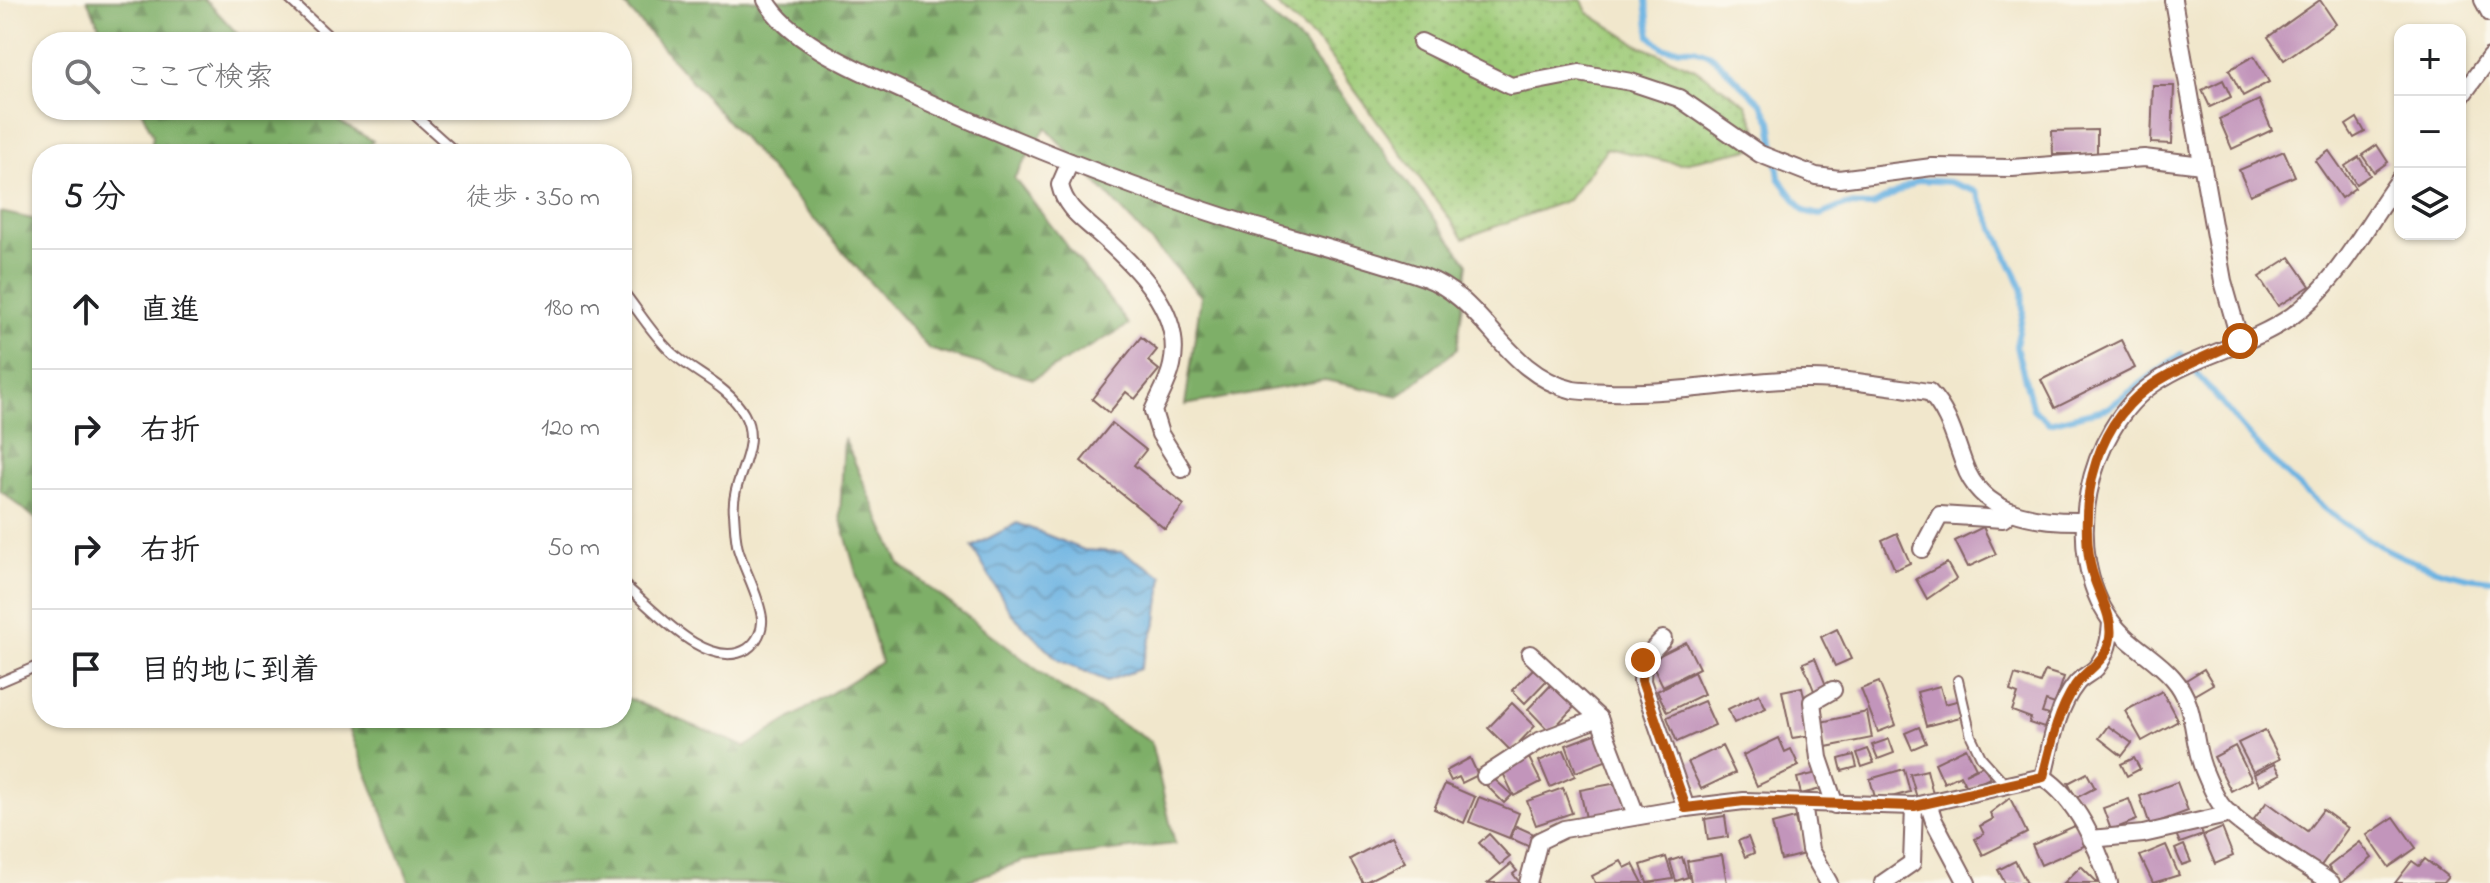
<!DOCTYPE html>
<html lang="ja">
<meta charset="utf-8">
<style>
body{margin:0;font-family:"Indie Flower","Klee One",sans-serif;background:#f6f6f6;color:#202124}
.controls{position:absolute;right:24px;top:24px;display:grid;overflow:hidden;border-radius:16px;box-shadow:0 2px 6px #0004}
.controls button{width:72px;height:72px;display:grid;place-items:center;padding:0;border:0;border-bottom:2px solid #e0e0e0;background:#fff;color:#202124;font:40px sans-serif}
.stop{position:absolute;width:24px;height:24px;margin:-18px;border:6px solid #b45309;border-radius:50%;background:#fff}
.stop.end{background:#b45309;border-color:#fff;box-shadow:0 2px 8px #0008}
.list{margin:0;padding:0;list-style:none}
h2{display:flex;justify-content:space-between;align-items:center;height:104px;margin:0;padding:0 32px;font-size:34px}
h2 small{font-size:26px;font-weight:400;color:#757577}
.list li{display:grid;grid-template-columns:52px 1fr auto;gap:24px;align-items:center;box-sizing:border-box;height:120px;padding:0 32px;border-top:2px solid #e0e0e0}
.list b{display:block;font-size:30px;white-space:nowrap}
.list em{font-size:26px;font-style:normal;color:#757577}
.icon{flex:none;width:44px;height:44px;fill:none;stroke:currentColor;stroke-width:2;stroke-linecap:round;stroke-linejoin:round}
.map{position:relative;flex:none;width:2490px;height:883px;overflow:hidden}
.search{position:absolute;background:#fff;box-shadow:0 2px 6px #0004;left:32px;top:32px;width:600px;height:88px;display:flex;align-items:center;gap:20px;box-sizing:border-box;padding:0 28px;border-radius:32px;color:#757577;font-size:30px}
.panel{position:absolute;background:#fff;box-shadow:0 2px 6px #0004;left:32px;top:144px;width:600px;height:584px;border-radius:32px}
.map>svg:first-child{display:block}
.grass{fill:url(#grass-dots);stroke:#747552;stroke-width:2}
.forest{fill:url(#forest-firs);stroke:#64674a;stroke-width:2}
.water{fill:url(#water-waves);stroke:#5a6886;stroke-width:2}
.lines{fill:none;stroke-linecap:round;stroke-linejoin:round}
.stream{stroke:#6bb2e2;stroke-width:6}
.building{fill:#c295bb}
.lane-casing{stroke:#846563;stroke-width:12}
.street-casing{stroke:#846563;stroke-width:20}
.lane{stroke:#fff;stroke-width:8}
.street{stroke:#fff;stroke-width:16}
.route{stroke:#b45309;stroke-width:10}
</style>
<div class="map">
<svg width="2490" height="883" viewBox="0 0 2490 883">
<defs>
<pattern id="grass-dots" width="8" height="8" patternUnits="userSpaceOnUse" patternTransform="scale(2)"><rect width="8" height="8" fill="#9ecb78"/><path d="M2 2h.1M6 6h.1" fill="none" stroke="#8aae68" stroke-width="1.8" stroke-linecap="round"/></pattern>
<pattern id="forest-firs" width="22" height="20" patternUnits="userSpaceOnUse" patternTransform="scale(2)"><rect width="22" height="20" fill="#7eaf68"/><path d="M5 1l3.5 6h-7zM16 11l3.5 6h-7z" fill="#698e56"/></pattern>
<pattern id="water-waves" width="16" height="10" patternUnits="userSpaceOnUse" patternTransform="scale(2)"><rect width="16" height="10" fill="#6bb2e2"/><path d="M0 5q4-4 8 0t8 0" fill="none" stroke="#5a90b7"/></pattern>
</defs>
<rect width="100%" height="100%" fill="#fbf7ec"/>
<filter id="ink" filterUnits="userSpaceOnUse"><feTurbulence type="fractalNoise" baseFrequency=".0125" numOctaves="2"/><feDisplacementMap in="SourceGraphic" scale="16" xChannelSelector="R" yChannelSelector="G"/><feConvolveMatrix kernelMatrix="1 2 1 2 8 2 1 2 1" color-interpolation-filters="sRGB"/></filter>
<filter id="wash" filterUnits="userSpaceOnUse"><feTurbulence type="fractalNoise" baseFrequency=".006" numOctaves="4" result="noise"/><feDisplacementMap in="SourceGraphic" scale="32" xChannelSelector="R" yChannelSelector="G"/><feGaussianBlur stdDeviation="1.8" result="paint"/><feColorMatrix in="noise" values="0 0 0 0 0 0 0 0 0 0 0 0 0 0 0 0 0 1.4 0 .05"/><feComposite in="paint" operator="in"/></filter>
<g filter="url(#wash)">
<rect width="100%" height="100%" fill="#f1e7cc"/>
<polygon class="grass" points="1271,0 1582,0 1587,12 1640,46 1695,69 1746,104 1764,146 1679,164 1607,148 1568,200 1464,238 1322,46"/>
<g class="forest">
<polygon points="87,0 206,0 245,42 107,42"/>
<polygon points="620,0 1252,0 1302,43 1468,263 1457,349 1399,396 1325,380 1185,405 1201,296 1046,128 1014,178 1129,325 1033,379 929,349"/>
<polygon points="141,110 319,110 373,141 361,154 150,154 153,135"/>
<polygon points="0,212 42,221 42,524 0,490"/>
<polygon points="844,438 900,565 1053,682 1151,742 1175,844 1023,861 962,883 410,883 345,718 622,718 622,696 745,747 881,662 840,516"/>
</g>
<polygon class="water" points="1017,523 1084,550 1122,552 1163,576 1157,621 1140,669 1107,681 1058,660 1011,613 972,547"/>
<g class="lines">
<path class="stream" d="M1646 0 1650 36 1664 48 1694 49 1711 55 1762 104 1771 121 1779 178 1804 211 1820 215 1845 205 1872 206 1919 180 1950 182 1977 192 2022 288 2023 312 2016 346 2033 409 2049 423 2108 408 2181 354C2265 457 2349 566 2490 580"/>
</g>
<g id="blocks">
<g class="building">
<polygon points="2320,0 2336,24 2284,60 2268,37"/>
<polygon points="2254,56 2269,82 2243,96 2229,70"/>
<polygon points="2223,80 2231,97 2210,107 2202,90"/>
<polygon points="2153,86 2174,86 2172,144 2151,143"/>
<polygon points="2259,100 2272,130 2232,149 2219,119"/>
<polygon points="2357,118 2365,132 2354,138 2346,125"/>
<polygon points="2097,130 2097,154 2053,154 2052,131"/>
<polygon points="2377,145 2388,162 2374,172 2362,155"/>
<polygon points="2284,151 2295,176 2250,195 2239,170"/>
<polygon points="2329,151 2355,188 2341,198 2315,161"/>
<polygon points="2359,157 2370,175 2356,184 2345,166"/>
<polygon points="2290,257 2310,286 2278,306 2259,277"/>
<polygon points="1141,337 1157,350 1148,361 1159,370 1135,399 1126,392 1109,413 1092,399"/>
<polygon points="2121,340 2135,368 2055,408 2041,380"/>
<polygon points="1112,423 1146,450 1134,465 1184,505 1165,529 1081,461"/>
<polygon points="1983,527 1996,554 1968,567 1955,541"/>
<polygon points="1897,533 1910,563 1895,570 1882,540"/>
<polygon points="1947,563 1956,579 1927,599 1916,579"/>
<polygon points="1837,629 1851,659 1835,666 1821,637"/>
<polygon points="1686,642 1699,668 1663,686 1650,660"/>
<polygon points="1815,658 1827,688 1815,693 1803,663"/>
<polygon points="1534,668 1547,680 1525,703 1512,690"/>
<polygon points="2204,669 2213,684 2194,695 2186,680"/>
<polygon points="2045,671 2064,677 2055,704 2046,701 2042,713 2049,715 2044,728 2029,723 2031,718 2012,711 2018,694 2010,691 2015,675 2040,683"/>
<polygon points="1694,672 1704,694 1667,712 1657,691"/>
<polygon points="1879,682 1896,725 1878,732 1861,689"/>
<polygon points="1551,685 1574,707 1550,732 1528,709"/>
<polygon points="1940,686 1945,704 1960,700 1964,716 1926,726 1917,692"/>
<polygon points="1802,687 1812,735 1792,738 1782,691"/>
<polygon points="2162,691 2178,721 2142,741 2125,711"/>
<polygon points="1759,694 1766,708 1734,723 1728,709"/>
<polygon points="1704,701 1715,725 1677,742 1667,717"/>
<polygon points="1512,703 1535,726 1511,751 1488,728"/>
<polygon points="1867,712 1872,738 1826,747 1821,722"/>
<polygon points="2108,726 2132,743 2122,756 2099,738"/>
<polygon points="1919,727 1926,743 1912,749 1905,733"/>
<polygon points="2265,730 2280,759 2253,772 2238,743"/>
<polygon points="1598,733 1608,760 1576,772 1566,745"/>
<polygon points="1779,738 1785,752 1791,749 1799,766 1757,786 1743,755"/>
<polygon points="1889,739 1894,753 1878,759 1872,745"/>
<polygon points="1722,746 1735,773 1701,789 1688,762"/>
<polygon points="2235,746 2252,780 2231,791 2214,757"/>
<polygon points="1966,748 1976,768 1965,774 1984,765 1990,778 1967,789 1960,775 1944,783 1935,763"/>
<polygon points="1868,749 1874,763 1862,767 1857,753"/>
<polygon points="1564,750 1575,776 1550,787 1539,761"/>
<polygon points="1854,755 1857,767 1842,771 1839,759"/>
<polygon points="1470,758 1478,775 1462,783 1459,777 1451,781 1446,771"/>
<polygon points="1529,758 1541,782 1514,796 1502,771"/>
<polygon points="2134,758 2140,769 2127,776 2121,764"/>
<polygon points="2275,764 2281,774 2259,785 2254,774"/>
<polygon points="1904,769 1910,792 1876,801 1870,779"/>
<polygon points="1927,770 1933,794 1917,798 1910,774"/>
<polygon points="1817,773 1821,789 1801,794 1797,778"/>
<polygon points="2087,773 2095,788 2076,798 2068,783"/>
<polygon points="1493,778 1512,795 1504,803 1486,785"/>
<polygon points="1623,782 1628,810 1586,818 1580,790"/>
<polygon points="2177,782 2188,811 2150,825 2140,796"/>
<polygon points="1445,784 1475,797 1464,823 1434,809"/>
<polygon points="1563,788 1572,813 1536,825 1527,801"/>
<polygon points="1479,797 1519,813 1509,838 1469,822"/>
<polygon points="2010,798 2027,833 1983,855 1975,839 1984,834 1980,826 1993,819 1990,813"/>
<polygon points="2129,799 2137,820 2111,830 2103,808"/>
<polygon points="2267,802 2307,831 2323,810 2348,828 2320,867 2254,819"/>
<polygon points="1725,816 1728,837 1708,840 1705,819"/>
<polygon points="2394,817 2416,848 2389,867 2367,835"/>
<polygon points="1795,818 1804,854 1781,860 1772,824"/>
<polygon points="2077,825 2086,845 2041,865 2032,845"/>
<polygon points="2199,825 2203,835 2180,843 2176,834"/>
<polygon points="1516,826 1536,835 1530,847 1510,838"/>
<polygon points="2222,828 2233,856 2215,864 2203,836"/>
<polygon points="1489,834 1510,857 1500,865 1479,843"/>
<polygon points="1391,837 1405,862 1363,883 1350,859"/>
<polygon points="1748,837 1754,853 1745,857 1738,841"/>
<polygon points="2360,842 2372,858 2341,883 2328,867"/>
<polygon points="2166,845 2179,875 2153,883 2140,856"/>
<polygon points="2184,845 2191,862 2182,865 2175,849"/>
<polygon points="1722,855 1727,883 1691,883 1687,861"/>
<polygon points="1666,857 1673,879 1647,883 1641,865"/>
<polygon points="1682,857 1688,877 1676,881 1670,861"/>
<polygon points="2425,859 2448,877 2443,883 2395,883 2412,861 2419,866"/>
<polygon points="1621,861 1625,868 1633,864 1643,883 1595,883 1592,876"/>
<polygon points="2015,861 2027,883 2005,883 1998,870"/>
<polygon points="1511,864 1517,871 1513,874 1520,883 1488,883"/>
<polygon points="2081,866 2098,883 2064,883"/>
</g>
</g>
</g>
<g filter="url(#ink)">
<use href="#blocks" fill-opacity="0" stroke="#846563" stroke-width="2"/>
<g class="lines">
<defs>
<g id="lane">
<polyline points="290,0 335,42"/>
<polyline points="409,110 458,154"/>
<path d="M622 290C638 310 652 334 671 352 693 373 728 385 744 414 763 448 730 479 734 513 735 525 735 538 738 549 745 572 759 595 762 618 763 630 757 642 747 649 707 673 652 607 622 583"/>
<polyline points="1958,680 1971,736 1981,757 2006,785"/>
<polyline points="0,682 42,664"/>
</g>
<g id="street">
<path d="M766 0C789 43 865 73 908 93 1020 144 1135 190 1253 226 1310 243 1367 257 1424 277 1486 299 1503 373 1573 390 1585 392 1599 391 1611 392 1676 394 1738 381 1802 379 1844 378 1887 386 1929 392 1949 413 1954 437 1964 464 1982 516 2038 522 2085 521"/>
<polyline points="2173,0 2223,281 2240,341"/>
<polyline points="2483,0 2490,13"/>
<polyline points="1421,42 1511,86 1579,73 1631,82 1679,98 1760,154 1816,176 1839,179 1932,167 2012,168 2144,158 2202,165"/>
<polyline points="2460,98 2490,57"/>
<path d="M1070 162 1060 185C1065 207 1080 217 1097 232 1135 265 1184 312 1172 365 1169 381 1159 397 1153 411L1160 434 1182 469"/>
<polyline points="1922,549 1940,515 2003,519 2011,512"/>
<polyline points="1663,639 1643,660 1642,681 1686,808"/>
<polyline points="1530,654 1599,718 1636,815"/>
<polyline points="1833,690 1812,702 1819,758 1835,805"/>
<polyline points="1485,776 1539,741 1599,718"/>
<path d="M2043 777C2076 798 2098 847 2109 883"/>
<polyline points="1803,803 1810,850 1829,883"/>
<polyline points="1928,803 1934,821 1967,883"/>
<polyline points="2091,839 2143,834 2231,814"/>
<path d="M1528 883 1539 841 1564 829 1686 808 1744 801 1914 806 2043 777C2051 746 2056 709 2076 684 2081 677 2090 674 2096 668 2107 654 2110 639 2111 622"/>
<polyline points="1883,883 1912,863 1914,806"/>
<path d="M2331 883C2304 864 2241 829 2222 806 2214 796 2208 780 2203 768 2191 737 2197 705 2173 678 2155 657 2127 644 2111 621 2061 552 2086 428 2156 382 2198 354 2251 345 2292 316 2338 283 2367 223 2400 179"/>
</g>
</defs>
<use href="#lane" class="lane-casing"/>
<use href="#street" class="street-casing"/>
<use href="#lane" class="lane"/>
<use href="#street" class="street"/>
</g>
</g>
<g class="lines" filter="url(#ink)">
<path class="route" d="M1643 660 1642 681 1686 808 1744 801 1914 806 2043 777C2051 745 2057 714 2075 686 2086 669 2107 662 2110 638 2114 614 2094 588 2090 563 2079 496 2096 419 2158 381 2183 365 2212 354 2240 341"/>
</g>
</svg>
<div class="controls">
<button>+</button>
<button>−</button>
<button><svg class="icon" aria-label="layers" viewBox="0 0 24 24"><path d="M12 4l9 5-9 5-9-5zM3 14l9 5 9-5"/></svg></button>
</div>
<div class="stop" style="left:2240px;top:341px"></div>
<div class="stop end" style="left:1643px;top:660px"></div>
<div class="search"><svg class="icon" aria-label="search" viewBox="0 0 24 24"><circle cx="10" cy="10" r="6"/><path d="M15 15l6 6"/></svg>ここで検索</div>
<section class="panel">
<h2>5 分<small>徒歩 · 350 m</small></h2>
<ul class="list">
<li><svg class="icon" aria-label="ahead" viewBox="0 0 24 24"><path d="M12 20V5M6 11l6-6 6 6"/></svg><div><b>直進</b></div><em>180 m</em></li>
<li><svg class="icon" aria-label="right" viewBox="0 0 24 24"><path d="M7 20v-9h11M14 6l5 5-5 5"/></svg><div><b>右折</b></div><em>120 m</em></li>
<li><svg class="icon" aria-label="right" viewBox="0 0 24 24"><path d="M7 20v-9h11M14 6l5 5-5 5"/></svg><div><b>右折</b></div><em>50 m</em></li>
<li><svg class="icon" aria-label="arrive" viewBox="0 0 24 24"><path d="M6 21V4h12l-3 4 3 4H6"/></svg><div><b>目的地に到着</b></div></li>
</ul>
</section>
</div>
